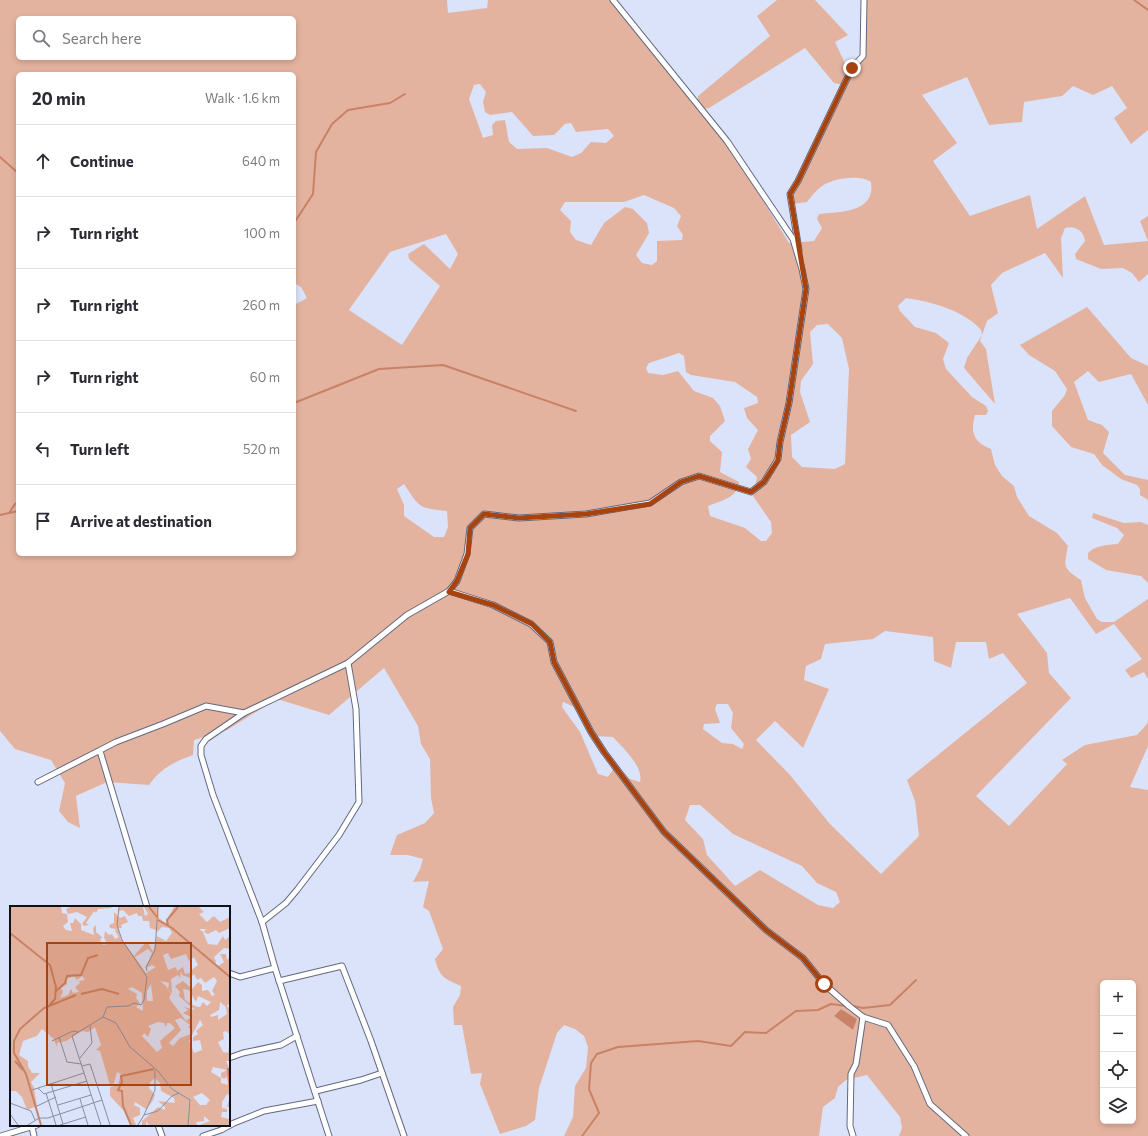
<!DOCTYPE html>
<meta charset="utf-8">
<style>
body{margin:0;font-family:Commissioner,sans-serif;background:#f2f2f3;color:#2b2b33}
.controls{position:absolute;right:12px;bottom:12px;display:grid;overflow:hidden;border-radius:6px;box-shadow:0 2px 6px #0003}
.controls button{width:36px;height:36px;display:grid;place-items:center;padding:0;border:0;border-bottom:1px solid #e1e1e2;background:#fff;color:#2b2b33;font:20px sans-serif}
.stop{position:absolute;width:12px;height:12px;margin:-9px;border:3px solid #a74310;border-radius:50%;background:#fff}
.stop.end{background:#a74310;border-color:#fff;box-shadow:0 1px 4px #0008}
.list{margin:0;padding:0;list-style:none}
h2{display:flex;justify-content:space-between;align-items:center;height:52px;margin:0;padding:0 16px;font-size:17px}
h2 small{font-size:13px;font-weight:400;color:#7c7c81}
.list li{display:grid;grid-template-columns:26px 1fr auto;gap:12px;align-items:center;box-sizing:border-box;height:72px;padding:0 16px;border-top:1px solid #e1e1e2}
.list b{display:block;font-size:15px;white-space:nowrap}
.list em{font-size:13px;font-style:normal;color:#7c7c81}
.icon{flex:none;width:22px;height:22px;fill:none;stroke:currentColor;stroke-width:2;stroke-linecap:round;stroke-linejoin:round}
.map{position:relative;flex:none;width:1148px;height:1136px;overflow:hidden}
.search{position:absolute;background:#fff;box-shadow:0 2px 6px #0003;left:16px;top:16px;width:280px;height:44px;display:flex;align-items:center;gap:10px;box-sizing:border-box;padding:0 14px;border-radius:6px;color:#7c7c81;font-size:15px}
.panel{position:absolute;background:#fff;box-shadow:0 2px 6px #0003;left:16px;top:72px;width:280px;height:484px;border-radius:6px}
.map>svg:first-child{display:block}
.green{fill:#e4b39f;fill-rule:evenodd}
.water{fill:#c98266}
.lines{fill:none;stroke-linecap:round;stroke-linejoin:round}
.stream{stroke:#c98266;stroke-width:2}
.minor-casing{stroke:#63697f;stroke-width:7}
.minor{stroke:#fff;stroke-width:5}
.route{stroke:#a74310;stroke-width:5}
.inset-river{fill:none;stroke:#c98266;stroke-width:2}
.inset-road{fill:none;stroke:#898fa1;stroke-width:1}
.view{fill:#a74310;fill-opacity:0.15;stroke:#a74310;stroke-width:2}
.inset-edge{fill:none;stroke:#0f111a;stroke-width:2}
</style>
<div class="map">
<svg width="1148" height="1136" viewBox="0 0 1148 1136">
<rect width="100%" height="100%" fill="#dbe3fb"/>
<g class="green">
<path d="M0 0H447L448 13 487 8 488 0H617L656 54 729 145 789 243 814 241 822 228 817 219 819 214C836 212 867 213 871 192 872 189 871 185 871 182 861 174 833 178 822 186 816 190 811 197 807 202L793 204 792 196 825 132 844 85 834 83 805 48 709 108 704 109 698 101V96L770 36 757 16 777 0H815L848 35 835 42 849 72 864 52V0H1148V130L1131 144 1114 118 1127 108 1112 86 1093 95 1073 86 1062 96 1024 102 1022 122 989 125 967 77 922 95 957 143 933 161 970 216 1030 195 1037 229 1085 196 1104 245 1148 241 1140 221 1148 216V274L1139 282 1132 273 1123 268 1101 269 1076 259 1075 254 1085 241C1084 231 1075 225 1065 228L1061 238 1063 278 1045 253 1002 273 991 285 998 313 987 321 980 341 986 349 995 404 964 368 967 358 982 335 981 330C965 311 930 301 906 298L898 306 900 311 915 327 936 333 949 343 943 359 946 369 972 397 986 406 988 411 986 415H975C970 433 974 442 991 449L995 465 1002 476 1014 486 1017 497 1029 516 1057 533 1068 546C1064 568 1062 567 1081 580L1085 598 1097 619 1102 622H1114L1148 599V679L1144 672 1131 678 1125 670 1142 659 1114 624 1096 634 1070 598 1017 614 1047 653 1049 673 1071 698 976 796 1009 826 1067 764 1062 760 1085 745 1137 735 1147 724 1148 720V746L1130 787 1148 790V1136H899L902 1128 900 1117 867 1075 846 1080 838 1087 835 1098 823 1107 819 1136H564L573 1117 575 1086 586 1068 588 1047 584 1036 575 1029 564 1025 557 1033 539 1088 535 1120 526 1126 500 1134 480 1084 482 1073 471 1074 462 1025H454L453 1007 460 995 461 986C445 979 439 977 435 959L443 949 429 911 423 907 429 881 413 882 420 869 423 859 408 855H390L397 835 425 823 434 813 431 798 430 759 421 744 418 726 384 668 329 715 277 699 227 730 194 740 193 755C174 762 161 768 149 785L107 782 76 796 80 828 68 822 59 811 65 783 51 760 15 749 0 731ZM18 18H294V58H18ZM18 74H294V283L301 287 307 298 294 305V554H18ZM480 84 486 92 483 102 485 112 490 115 512 112 533 136 554 135 565 124 571 123 576 132 608 129 614 136 606 143 591 142 581 153 572 157 547 148 517 149 509 142 505 120 496 121 492 125 493 135 483 138 469 99 474 85ZM644 195 674 208 681 216 677 226 683 235 682 240 657 241V261L652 265 642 263 636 255 649 233 647 223 633 209 625 207 604 223 591 245 576 240 570 232 571 221 560 210 565 202H624ZM446 234 458 254 450 269 424 244 408 254 409 259 440 286 402 345 349 310 390 252ZM828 324 842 338 849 369 845 464 835 469 802 467 792 457 791 435 810 422 800 392 801 381 813 364 810 332 817 325ZM679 353 684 356 686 372 691 375 735 382 757 397 758 403 744 408 747 418 758 430 748 449 751 459 746 467 757 477 753 496 771 522 772 533 766 541H761L745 528 710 516 708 506C720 501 738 498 739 482L720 472 722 452 710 441V436L725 421 720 406 713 398 694 391 678 371 663 375 648 373 646 368 649 363ZM404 484C420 508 418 508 447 511L448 527 444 537H434L404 516V505L397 489ZM885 631 933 637 934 661 951 668 956 642H986L989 659 1003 653 1027 683 907 780 915 801 919 836 881 874 830 824 790 775 756 740 775 721 803 748 829 689 804 680 806 666 821 659 825 644 873 639ZM563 702 577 708 593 736 613 737C623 748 644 767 640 782L630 779 619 768H614L608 777 598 774 580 732 562 707ZM717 704H728L733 713 731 728 744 744 742 749 733 744 722 743 703 729 704 724 720 723 715 709ZM690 805H700L733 834 802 866 817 883 836 892 840 902 833 908 818 905 760 870 735 886 707 855 703 839 685 820ZM1103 983H1133V1121H1103ZM841 1009 857 1019 853 1030 834 1016Z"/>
<polygon points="1087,307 1131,358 1148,366 1148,405 1131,374 1099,382 1088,371 1074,382 1088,420 1102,425 1109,432 1103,453 1125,475 1148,480 1148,500 1140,495 1140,489 1137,485 1121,479 1102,465 1094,454 1071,447 1052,426 1052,411 1065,395 1067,389 1055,371 1029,355 1020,345"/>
<path d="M1093 513 1124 523 1141 522 1148 525V583L1141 576 1106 570 1088 559V553C1096 545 1107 545 1118 544L1124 535 1117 528 1092 518Z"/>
</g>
<polygon class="water" points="841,1009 857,1019 853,1030 834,1016"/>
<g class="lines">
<g class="stream">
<polyline points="1134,0 1148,10"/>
<polyline points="0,157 18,173"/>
<polyline points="294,223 313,194 316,152 332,124 348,110 390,103 405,94"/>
<polyline points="294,403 379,369 443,365 576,411"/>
<polyline points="9,513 15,504 18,502"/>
<polyline points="0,515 18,511"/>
<polyline points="853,1006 863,1008 890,1005 916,980"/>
<polyline points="582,1136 599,1113 589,1089 591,1063 597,1054 618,1047 698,1041 731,1046 745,1032 766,1033 796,1011 818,1010 831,1004 846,1006"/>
</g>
<defs>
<g id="minor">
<polyline points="799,250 790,194 798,181 852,68 863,56 864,0"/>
<polyline points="449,591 493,605 531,624 550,642 554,662 591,732 604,752 664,832 766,930 803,958 824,984 849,1006 863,1017 888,1025 914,1066 930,1104 966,1136"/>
<polyline points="100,751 147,907"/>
<polyline points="38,782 116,742 163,724 206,706 244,713"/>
<polyline points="262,922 286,903 297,890 339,835 359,802 356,709 348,663"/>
<polyline points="229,973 240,977 275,968"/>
<polyline points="279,981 342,966 371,1041 404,1136"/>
<polyline points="229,1058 243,1053 281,1045 297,1036"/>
<polyline points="316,1091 361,1080 382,1073"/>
<polyline points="158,1125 162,1136"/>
<polyline points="32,1127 34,1136"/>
<polyline points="1,1136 37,1125"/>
<polyline points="203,1136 221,1130 234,1123 264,1111 318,1101"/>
<polyline points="329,1136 275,968 262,922 213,795 201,755 201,746 206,739 244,713 348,663 407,615 449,591 457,581 467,554 470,528 484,514 519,518 586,514 650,503 681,482 699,476 751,492 764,482 778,459 780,442 789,403 806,289 802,269 793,239 727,141 613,0"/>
<polyline points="853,1136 850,1126 851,1074 856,1064 863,1017"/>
</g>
</defs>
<use href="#minor" class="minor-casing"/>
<use href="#minor" class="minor"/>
</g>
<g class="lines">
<polyline class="route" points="824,984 803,958 766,930 664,832 604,752 591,732 554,662 550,642 532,624 493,605 449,592 457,581 468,554 470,528 484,514 519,518 586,514 650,504 681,482 699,476 751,492 764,482 778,460 780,442 789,403 806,289 790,194 798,181 852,68"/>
</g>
<g transform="translate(10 906)">
<rect width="220" height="220" fill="#dbe3fb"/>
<path d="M0 1H51L52 7 57 8 58 16 53 20 56 24 62 25 60 17H63L65 12 71 18V24L84 29 83 22 86 19V26L92 31 90 34 93 39 98 38 94 32 95 25 99 29 102 28 105 33 109 31 105 25 106 23 100 22 99 19 104 17V6L110 12 115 10 118 16 111 19 112 22H108L111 33 124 50 137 35 143 46 147 30 156 35 162 27 159 22 152 21 146 27V24L140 22 139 15H133L132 10H128L127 7 119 10 113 4 109 5V1H133L135 10 138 8 134 1H148L149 12 155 17 164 1H189L194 6 189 8 197 16 204 10 210 16 220 11V22L209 27 206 24 198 28 194 26 196 23H189L193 26 198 38 207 39 213 30 215 34 220 30V43L214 42 204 51 206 55 205 59 208 60 214 56 210 48H216L217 54 220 51V96L217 100 220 103V129L216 125 213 126 214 133 208 136 213 146 218 147 220 134V155H216L220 164V201H217L220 190 217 188 212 196V202L217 203V206H212L211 211 219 213 220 207V219H190L200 215 194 210V215L186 216 187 219H139L136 215V219H132V215L148 201 155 204V201L148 195 165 197 164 192 151 185 150 177 145 172 140 176 139 182 145 189 142 196 136 203 125 196 124 199 130 202V209L123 212 126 219H121L114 205 100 190V181L108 179 111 168 107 166 104 177 100 179 90 145 86 144 91 139 85 121 78 126 72 125 56 135 47 137V141L43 132 32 123 27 130 13 135 9 149 18 155V160L22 167H30L21 176 24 182 27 200 17 204 12 191 6 185H0ZM138 43 142 47 136 62 142 59 146 61 136 67 125 51ZM158 47 161 53 176 48 179 55 184 51 188 59 180 65V67L175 68 173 61 167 65 166 61 158 64 153 49ZM171 65 172 69 180 72 184 68 187 74 191 72 195 77 204 71 207 75 202 85 205 89 202 90 198 84 192 85V79L188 76 182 83 173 75 165 80 170 86 169 90 185 104 174 101 178 104 173 107 181 111 176 115 159 92 161 88 156 80 150 75 159 77 158 83 162 88 161 73 168 69 170 72ZM64 70 67 74 72 70 75 74 69 75 70 77 65 81 69 86 63 87 61 83 58 89 50 92 53 86 51 82 57 78 56 73ZM141 78 143 95H137V85ZM122 81 132 87 133 105 126 101 130 97 126 92 127 88 118 83ZM173 83 179 84 186 96 188 90 201 96 197 100 193 96 190 101 185 100 175 94ZM210 96 216 101 217 108 208 114V109L201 111 200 109 209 104ZM171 112 180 119 178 121 181 123V128L170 132 163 140 159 137 171 124 165 114ZM190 114 193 119 186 125 188 128 183 131V135L190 134 192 144 184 147 179 135ZM148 116 154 117 156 121 157 117H160L165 122 150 135 152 142 147 146 132 130 134 127 138 131 141 123 138 120ZM203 161 217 164 211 167V171L214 173 217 171 218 179 211 177V172L201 166ZM192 187 200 194 196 199H190L183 191ZM60 1H100L103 2 88 3 86 7 84 5 76 17 79 19 74 20 72 18 77 11 67 6 58 8 56 3Z" fill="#e4b39f" fill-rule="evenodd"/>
<path class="inset-river" d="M139 1 147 11M148 14 162 22 220 71M158 19 157 14 168 1M0 27 40 59 46 81 45 93 38 101M45 86 55 77 57 70 71 69 78 52 88 49M71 88 92 83 109 88M5 155 13 164M218 162 220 184M31 219 16 168 4 147V135L10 123 34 102 66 89M121 219 113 200 112 185 108 184 112 176 111 170 144 163"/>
<path class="inset-road" d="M137 65 136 61 145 44 148 1M93 111 106 117 120 141 148 165 162 183 180 194 178 219M49 131 57 156 71 158M42 135 63 125 68 126M70 152 82 137 80 120M72 160 80 158 92 194M41 178 53 218M28 182 34 188 77 175M22 184 74 167M36 187 46 219M70 193 78 219M0 197 21 205 25 214M48 199 81 189M25 201 46 191M0 208 8 219M134 209 145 184V164M18 219 29 212H38L92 194 100 219M50 219 76 211M91 219 62 130 93 111 97 101 118 100 124 97 131 99 134 94 137 71 112 34 107 19 109 1M128 219 134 209 148 205 162 190 169 187"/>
<path class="view" d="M37 37H181V179H37Z"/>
<rect width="220" height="220" class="inset-edge"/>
</g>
</svg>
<div class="controls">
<button>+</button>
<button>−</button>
<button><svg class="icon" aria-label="locate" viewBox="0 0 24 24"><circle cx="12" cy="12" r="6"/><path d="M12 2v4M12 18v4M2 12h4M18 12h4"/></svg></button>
<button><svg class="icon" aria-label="layers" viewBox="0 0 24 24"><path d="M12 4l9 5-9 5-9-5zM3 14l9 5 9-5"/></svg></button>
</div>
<div class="stop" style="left:824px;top:984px"></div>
<div class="stop end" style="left:852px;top:68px"></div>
<div class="search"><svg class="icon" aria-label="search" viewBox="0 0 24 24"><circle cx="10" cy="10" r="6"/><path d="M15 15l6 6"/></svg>Search here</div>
<section class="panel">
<h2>20 min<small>Walk · 1.6 km</small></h2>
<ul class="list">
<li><svg class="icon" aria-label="ahead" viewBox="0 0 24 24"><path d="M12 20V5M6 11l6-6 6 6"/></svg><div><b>Continue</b></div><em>640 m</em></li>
<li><svg class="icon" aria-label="right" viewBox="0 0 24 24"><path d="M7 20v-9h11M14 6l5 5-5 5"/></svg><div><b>Turn right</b></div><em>100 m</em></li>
<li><svg class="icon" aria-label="right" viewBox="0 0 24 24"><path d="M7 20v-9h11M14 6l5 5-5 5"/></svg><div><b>Turn right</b></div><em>260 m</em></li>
<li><svg class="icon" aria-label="right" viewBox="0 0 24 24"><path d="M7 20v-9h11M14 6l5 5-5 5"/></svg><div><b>Turn right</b></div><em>60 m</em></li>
<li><svg class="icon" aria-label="left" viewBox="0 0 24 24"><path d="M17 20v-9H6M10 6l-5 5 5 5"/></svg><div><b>Turn left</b></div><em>520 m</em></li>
<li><svg class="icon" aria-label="arrive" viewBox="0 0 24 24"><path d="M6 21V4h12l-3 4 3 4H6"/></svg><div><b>Arrive at destination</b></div></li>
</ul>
</section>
</div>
